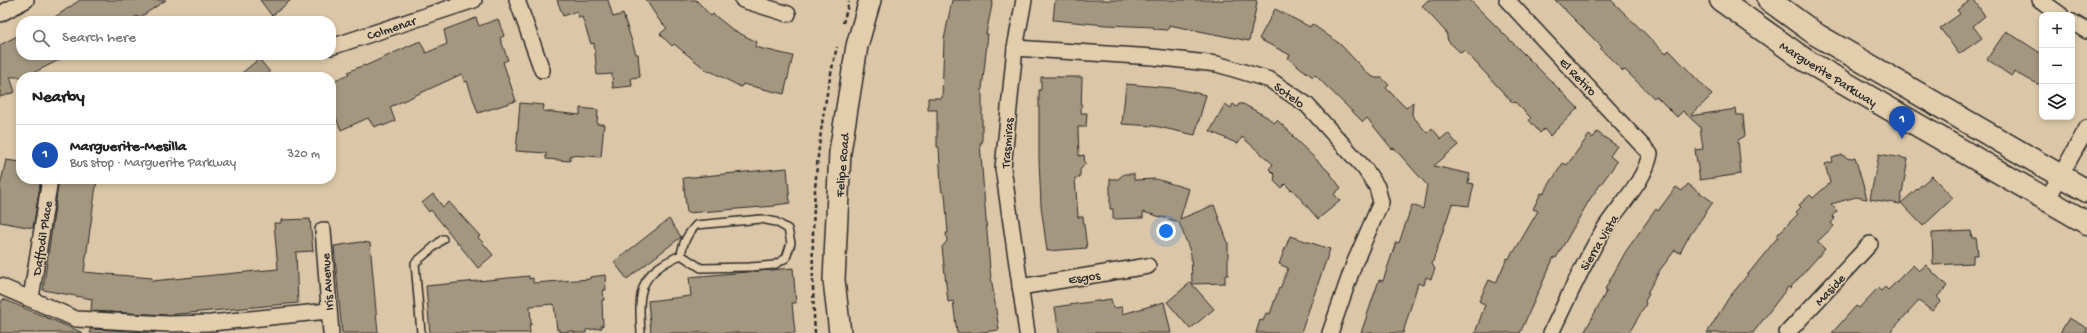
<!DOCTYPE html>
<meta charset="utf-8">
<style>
body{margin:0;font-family:"Gochi Hand",sans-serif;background:#f2f2f2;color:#222}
.controls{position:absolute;right:12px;top:12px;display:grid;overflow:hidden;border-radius:8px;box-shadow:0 2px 6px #0003}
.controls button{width:36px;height:36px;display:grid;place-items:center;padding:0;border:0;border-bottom:1px solid #e0e0e0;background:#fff;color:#222;font:20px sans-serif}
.you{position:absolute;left:1166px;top:231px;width:14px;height:14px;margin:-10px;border:3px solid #fff;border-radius:50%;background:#1a73e8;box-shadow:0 0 0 6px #1a73e833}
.badge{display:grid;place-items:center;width:26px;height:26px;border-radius:50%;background:#1f6fb2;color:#fff;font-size:13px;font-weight:700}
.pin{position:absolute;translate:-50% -33px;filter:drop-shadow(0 1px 2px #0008)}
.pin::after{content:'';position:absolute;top:21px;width:14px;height:12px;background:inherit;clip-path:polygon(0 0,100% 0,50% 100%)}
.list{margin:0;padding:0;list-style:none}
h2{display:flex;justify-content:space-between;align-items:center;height:52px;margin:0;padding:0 16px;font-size:17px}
h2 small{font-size:13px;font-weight:400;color:#767676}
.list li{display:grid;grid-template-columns:26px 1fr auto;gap:12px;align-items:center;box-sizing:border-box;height:60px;padding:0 16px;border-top:1px solid #e0e0e0}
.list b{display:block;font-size:15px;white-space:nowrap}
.list p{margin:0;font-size:13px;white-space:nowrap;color:#767676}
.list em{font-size:13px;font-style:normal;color:#767676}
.icon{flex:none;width:22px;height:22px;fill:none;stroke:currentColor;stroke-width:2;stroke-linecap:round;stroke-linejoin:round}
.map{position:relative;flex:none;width:2087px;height:333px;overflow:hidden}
.search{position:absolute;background:#fff;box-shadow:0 2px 6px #0003;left:16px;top:16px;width:320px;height:44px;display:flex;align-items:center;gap:10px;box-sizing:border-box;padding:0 14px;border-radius:16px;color:#767676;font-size:15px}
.panel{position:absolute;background:#fff;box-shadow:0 2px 6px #0003;left:16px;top:72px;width:320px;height:112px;border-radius:16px}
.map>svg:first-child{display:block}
.building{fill:#a49780;stroke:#2b2b2b}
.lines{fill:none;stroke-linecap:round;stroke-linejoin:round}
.lane-casing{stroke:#2b2b2b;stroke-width:10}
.street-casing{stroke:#2b2b2b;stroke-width:18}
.secondary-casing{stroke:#2b2b2b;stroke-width:24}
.primary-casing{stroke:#2b2b2b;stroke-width:25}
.path{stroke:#2b2b2b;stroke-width:2.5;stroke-dasharray:4 3;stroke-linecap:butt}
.lane{stroke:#e2cdac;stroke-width:7}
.street{stroke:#e2cdac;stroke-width:15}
.secondary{stroke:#e2cdac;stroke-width:21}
.primary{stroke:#e2cdac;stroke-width:22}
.labels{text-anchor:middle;stroke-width:3;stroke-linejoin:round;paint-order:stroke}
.street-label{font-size:13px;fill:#2b2b2b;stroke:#e2cdac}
</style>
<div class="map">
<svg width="2087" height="333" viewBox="0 0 2087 333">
<rect width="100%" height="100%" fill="#dbc7a7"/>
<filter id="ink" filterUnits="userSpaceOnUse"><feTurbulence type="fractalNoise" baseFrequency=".025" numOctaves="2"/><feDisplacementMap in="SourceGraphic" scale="8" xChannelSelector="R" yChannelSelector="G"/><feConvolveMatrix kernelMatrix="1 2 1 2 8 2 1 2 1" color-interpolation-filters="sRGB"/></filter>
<g filter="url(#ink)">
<g class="building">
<polygon points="80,0 166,0 139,18 137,16 129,21 49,21"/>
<polygon points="260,0 291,0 272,16"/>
<polygon points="557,0 608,0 613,17 623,14 636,54 638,54 640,77 631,78 632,86 613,88 612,74 597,75 594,43 591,44 582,17 579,18 577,11 563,16"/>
<polygon points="646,0 696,0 711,16 713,14 733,30 757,42 755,47 793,56 784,94 743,84 741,87 710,71 709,72 674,44 672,46 660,34 667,28 659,20"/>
<polygon points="952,0 993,0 986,34 988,34 982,89 982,143 980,143 990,270 999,330 974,333 957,333 953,301 948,302 942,247 947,241 946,233 948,233 945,194 942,192 941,186 939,147 937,147 937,110 928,110 928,98 942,98 944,40"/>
<polygon points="1055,0 1256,0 1257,3 1249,41 1169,25 1168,30 1154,29 1154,27 1106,25 1053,20"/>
<polygon points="1428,0 1470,0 1578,108 1550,136 1544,129 1540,133 1529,120 1531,118 1515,102 1513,103 1464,50 1461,53 1448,41 1446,32 1422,6"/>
<polygon points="1555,0 1611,0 1666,54 1669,50 1712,95 1690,116 1736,109 1737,115 1743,115 1745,136 1738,140 1741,174 1700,180 1695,150 1703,149 1700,127 1683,111 1677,117 1656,96 1654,98 1625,70 1623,71 1609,57 1600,49 1602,47"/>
<polygon points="1971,0 1974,0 1985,16 1973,26 1982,38 1959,54 1940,28 1960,14 1957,10"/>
<polygon points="1275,9 1310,27 1312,24 1340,44 1368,74 1375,78 1382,78 1389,85 1386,88 1406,108 1413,102 1412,115 1427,133 1432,128 1441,139 1448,133 1458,145 1434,166 1470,174 1468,183 1474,184 1469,206 1452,204 1432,264 1435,269 1431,279 1426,277 1424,285 1418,283 1403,333 1361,333 1379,280 1383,281 1396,242 1399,243 1412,205 1423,209 1427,185 1394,148 1392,149 1367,118 1363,122 1315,75 1313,77 1298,66 1288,58 1290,55 1259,39"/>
<polygon points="476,18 479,26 498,19 504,36 500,38 508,60 503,62 516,101 478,113 467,81 465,82 462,74 390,107 395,121 383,126 382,124 374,127 368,118 341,130 331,106 336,104 331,91 331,82 349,74 348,72 364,65 365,66 420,41 426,53 447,44 444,30"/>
<polygon points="2006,31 2042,54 2042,86 2014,72 2011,76 1987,59"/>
<polygon points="21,34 21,55 69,55 25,77 10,77 15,92 0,97 0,45"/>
<polygon points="259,59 270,72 264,77 237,77"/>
<polygon points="1041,77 1082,77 1081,113 1087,113 1086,127 1078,127 1079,156 1084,155 1085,164 1080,170 1080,178 1075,178 1078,217 1083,217 1087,248 1047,251 1041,206 1039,159 1039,90 1041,90"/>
<polygon points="1126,84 1172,88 1206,95 1195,135 1154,126 1122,124"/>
<polygon points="520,103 544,105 543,111 580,115 580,108 598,110 597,124 604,124 601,157 570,155 570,161 546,159 546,153 516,151"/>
<polygon points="1225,104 1231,108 1233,104 1237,107 1239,104 1243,104 1267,117 1274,123 1277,120 1293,135 1292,136 1329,172 1341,188 1334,194 1340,201 1318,219 1292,189 1291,190 1285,184 1281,188 1274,181 1275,175 1269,169 1273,164 1242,137 1238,144 1210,131"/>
<polygon points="1597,132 1617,146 1610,156 1617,162 1590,199 1556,258 1554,257 1520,333 1475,333 1485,305 1479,301 1489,280 1496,283 1507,258 1509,259 1512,252 1514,252 1535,216 1538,211 1533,209 1541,193 1543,194 1563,163 1567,165 1589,135 1593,138"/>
<polygon points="1879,154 1908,159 1900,204 1870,199"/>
<polygon points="1842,155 1849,159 1855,157 1867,199 1856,197 1831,204 1837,211 1832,216 1835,219 1831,223 1834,226 1817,242 1825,249 1790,288 1788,287 1753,333 1707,333 1728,299 1778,237 1777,235 1798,214 1796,212 1801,207 1799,205 1810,195 1813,198 1830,183 1825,164 1833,162 1832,158"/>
<polygon points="6,160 21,162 21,179 41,179 33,228 0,222 0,186"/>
<polygon points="787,168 790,203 775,205 775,206 687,213 683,178"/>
<polygon points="1124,174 1134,174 1134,180 1156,179 1189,189 1180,219 1214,205 1228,243 1228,275 1225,275 1225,283 1192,284 1214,309 1190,329 1167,302 1191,282 1192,283 1191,254 1179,222 1143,212 1143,218 1113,219 1113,209 1110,209 1110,179 1118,179"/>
<polygon points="1932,176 1953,198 1923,226 1901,203"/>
<polygon points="59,179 97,179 84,272 152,278 152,281 278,269 274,223 281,223 281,220 310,219 313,251 296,252 298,303 167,315 91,311 92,299 43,290"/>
<polygon points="1688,184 1713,202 1688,238 1680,253 1675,250 1660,270 1647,293 1649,294 1645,301 1646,304 1629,333 1584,333 1607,290 1605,289 1626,251 1656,209 1658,211 1676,187 1682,191"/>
<polygon points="433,194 443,207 449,202 480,236 478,237 493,255 478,268 431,210 429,212 422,203"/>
<polygon points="669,219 681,237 627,279 614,262"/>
<polygon points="1971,231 1972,238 1976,238 1977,244 1978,255 1973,255 1973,263 1933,265 1932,233"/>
<polygon points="1290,236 1330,249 1306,318 1301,333 1256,333 1260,320 1263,321 1266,313 1270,314 1279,288 1280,289 1288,268 1279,264"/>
<polygon points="361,242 370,243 378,333 342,333 334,246"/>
<polygon points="1913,265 1919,271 1926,265 1947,286 1937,297 1941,301 1932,311 1919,301 1889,333 1832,333 1856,306 1859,308 1878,288 1881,291 1885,287 1888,290"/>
<polygon points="793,268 796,303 792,303 795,333 651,333 648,301 691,296 689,277"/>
<polygon points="605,275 606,290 603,290 604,300 602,300 603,326 601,326 602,328 586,330 586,333 574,333 573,331 559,332 559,329 557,330 554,304 530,306 531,325 529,325 530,333 430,333 426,286 529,276 529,279 533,278 533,283 590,279 590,277"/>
<polygon points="3,299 83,333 0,333 0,305"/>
<polygon points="1111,299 1113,308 1122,307 1123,314 1164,302 1171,333 1059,333 1055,307"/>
<polygon points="2069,318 2087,328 2087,333 2060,333"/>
<polygon points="90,329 155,332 155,333 90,333"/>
</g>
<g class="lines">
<defs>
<g id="lane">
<path d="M761 219 776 222 788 229 791 243 786 258 774 265 750 267 701 268 681 255C683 242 687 235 696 225Z"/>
<polyline points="421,333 415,263 443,239"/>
<path d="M641 333C638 290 639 273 681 255"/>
</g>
<g id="street">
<polyline points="517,0 542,70"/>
<polyline points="743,0 788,14"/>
<polyline points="1024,0 1015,48 1003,168 1027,333"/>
<path d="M1507 0 1650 154C1644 184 1616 208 1601 234 1582 266 1567 300 1551 333"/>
<polyline points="2040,0 2061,15"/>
<polyline points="0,14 26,0"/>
<polyline points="2072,22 2087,31"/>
<polyline points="331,47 474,0"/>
<polyline points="1015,48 1153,57 1217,64 1270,80 1307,105 1365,169 1377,187 1381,202 1354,264 1330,333"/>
<polyline points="2047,200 2087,128"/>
<polyline points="323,230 331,333"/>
<polyline points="0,286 76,319 168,324 211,323 328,311"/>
<polyline points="1020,287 1148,266"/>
<polyline points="31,298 50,179"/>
<polyline points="1787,333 1870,244"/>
</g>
<polyline id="secondary" points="840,333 834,280 840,152 857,46 870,0"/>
<g id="primary">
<polyline points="1721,0 1805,60 2087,223"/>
<polyline points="1769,0 1817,35 2087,191"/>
</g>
</defs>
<use href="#lane" class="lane-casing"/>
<use href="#street" class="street-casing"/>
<use href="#secondary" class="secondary-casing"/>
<use href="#primary" class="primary-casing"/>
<g class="path">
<polyline points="843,23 849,2"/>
<path d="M815 333C809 237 814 140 837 47"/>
</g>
<use href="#lane" class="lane"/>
<use href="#street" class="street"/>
<use href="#secondary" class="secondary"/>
<use href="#primary" class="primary"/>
</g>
</g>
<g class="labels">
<g class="street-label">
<text transform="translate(391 27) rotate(-18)" y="5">Colmenar</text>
<text transform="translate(1829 73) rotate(32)" y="5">Marguerite Parkway</text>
<text transform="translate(1579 76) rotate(46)" y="5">El Retiro</text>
<text transform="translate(1290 94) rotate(36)" y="5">Sotelo</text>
<text transform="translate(1006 143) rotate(-86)" y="5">Trasmiras</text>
<text transform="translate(841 165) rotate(-85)" y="5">Felipe Road</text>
<text transform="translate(41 238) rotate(-81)" y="5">Daffodil Place</text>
<text transform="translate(1598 242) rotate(-59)" y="5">Sierra Vista</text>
<text transform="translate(1084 276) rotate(-9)" y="5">Esgos</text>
<text transform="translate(326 282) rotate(-94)" y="5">Iris Avenue</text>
<text transform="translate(1829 289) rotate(-47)" y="5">Maside</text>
</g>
</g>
</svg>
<div class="controls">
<button>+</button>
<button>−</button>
<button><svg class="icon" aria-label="layers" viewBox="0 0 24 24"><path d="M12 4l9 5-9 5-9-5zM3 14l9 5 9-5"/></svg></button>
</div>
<div class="you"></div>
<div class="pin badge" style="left:1902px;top:139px;background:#1a4fb4">1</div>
<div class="search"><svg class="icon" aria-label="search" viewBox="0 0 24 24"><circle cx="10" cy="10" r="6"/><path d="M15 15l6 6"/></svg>Search here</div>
<section class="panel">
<h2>Nearby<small></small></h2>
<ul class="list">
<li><span class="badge" style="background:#1a4fb4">1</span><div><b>Marguerite-Mesilla</b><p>Bus stop · Marguerite Parkway</p></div><em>320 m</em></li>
</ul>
</section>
</div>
